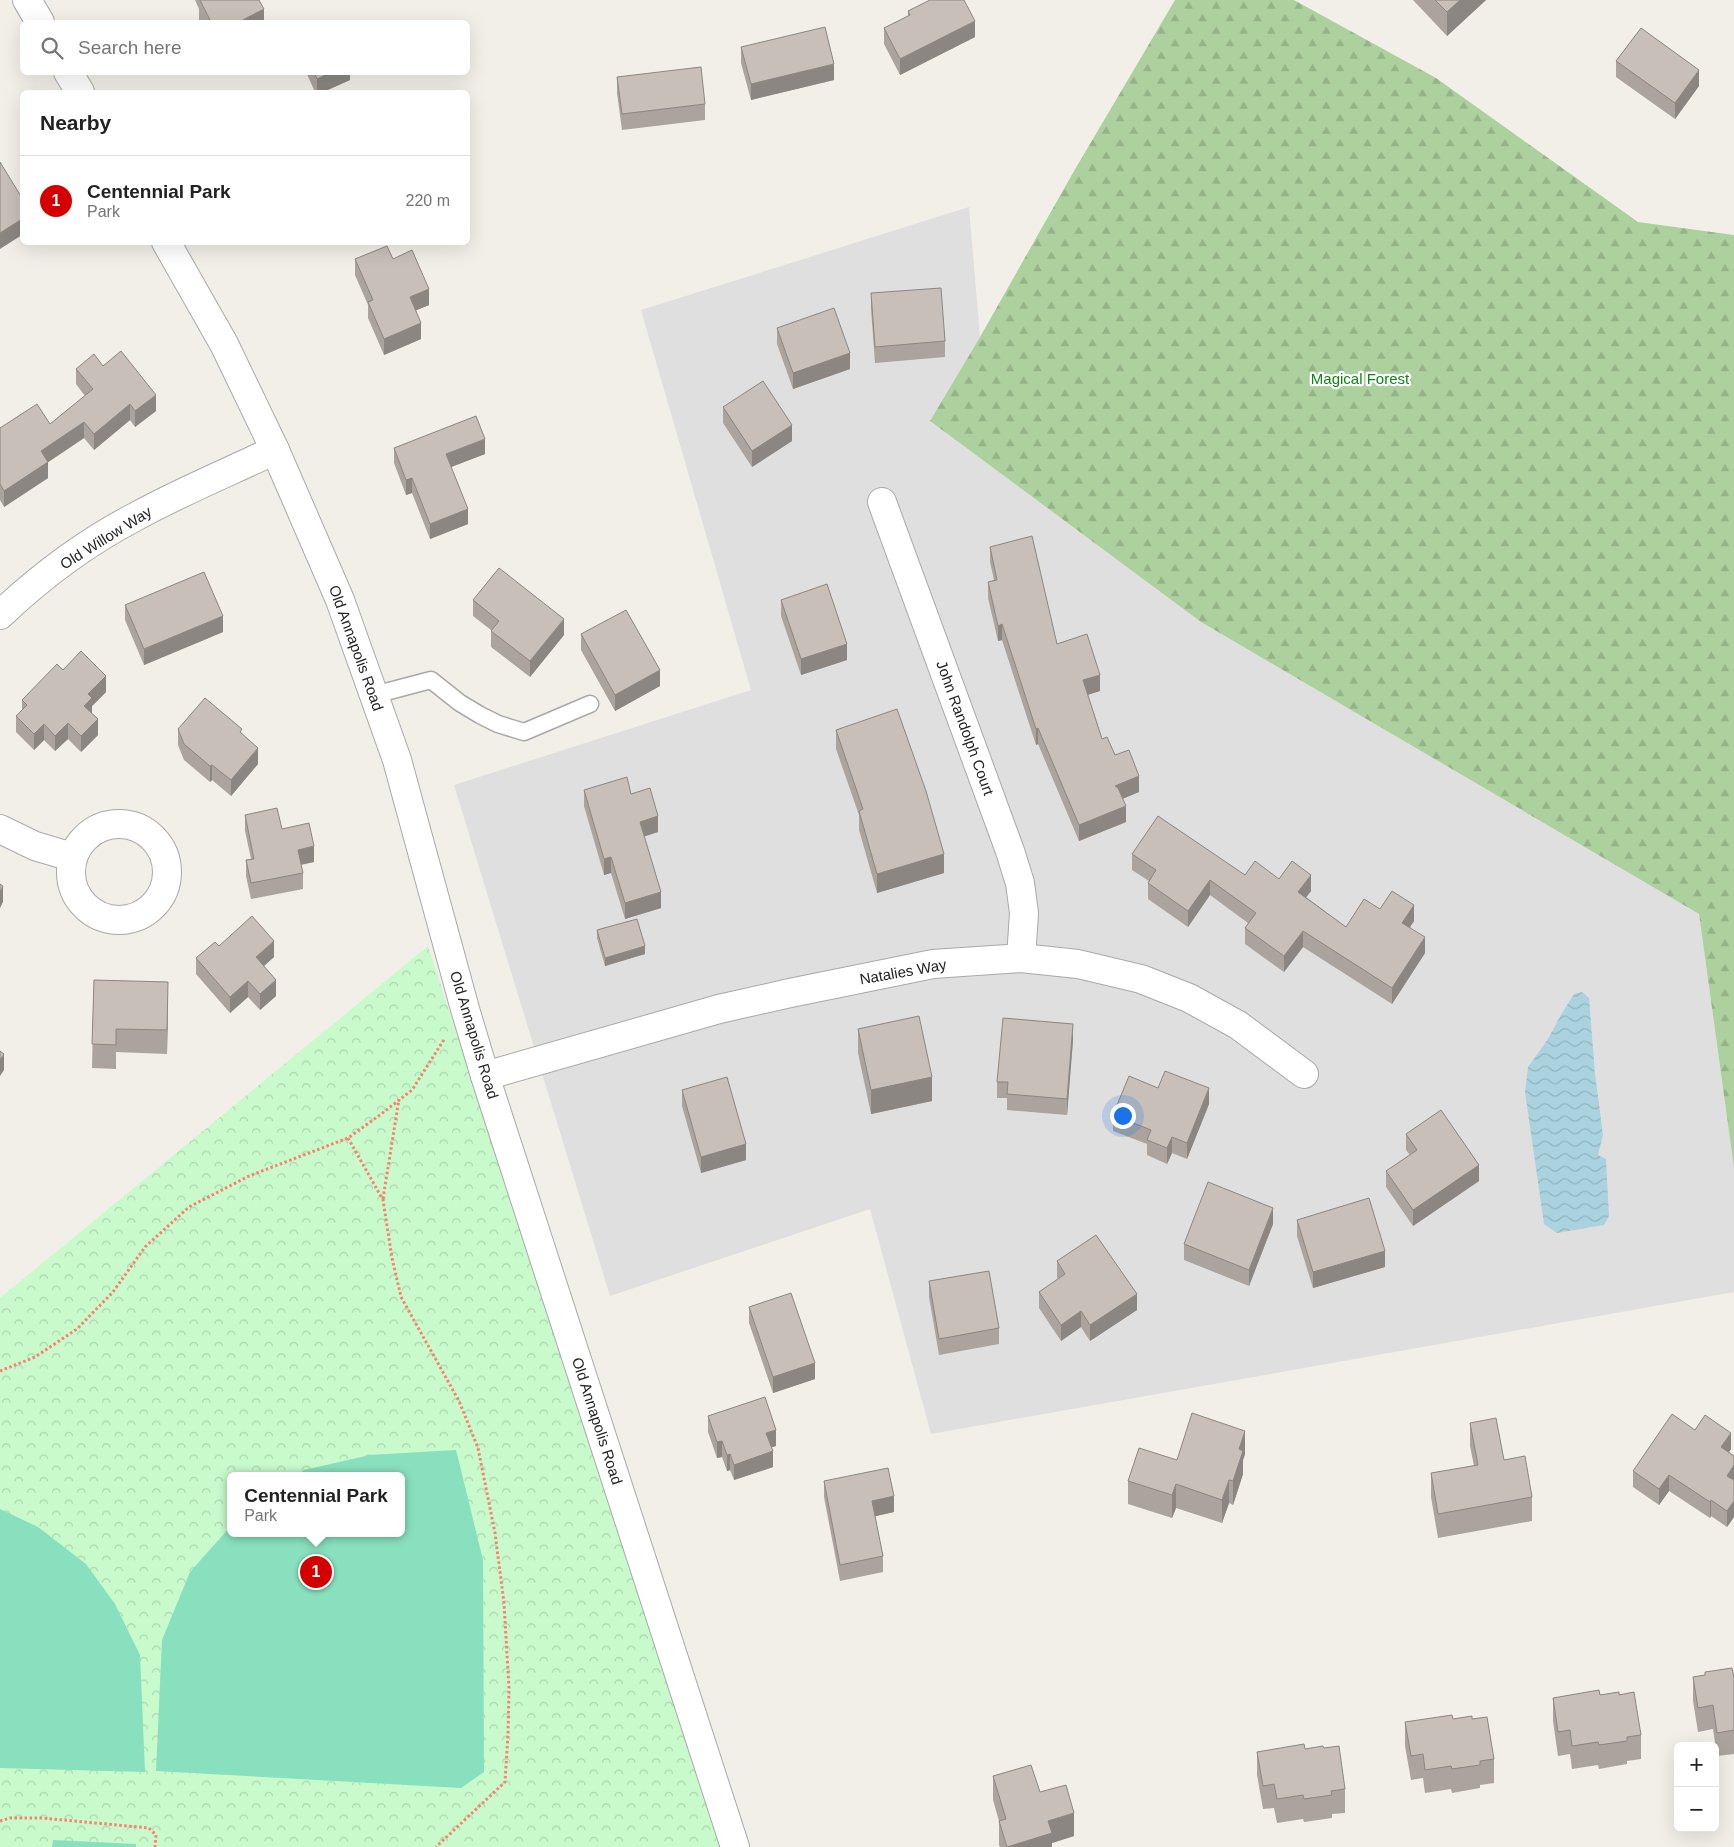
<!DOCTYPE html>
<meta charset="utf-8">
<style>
body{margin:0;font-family:Helvetica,sans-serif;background:#f6f6f6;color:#222}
.controls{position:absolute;right:15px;bottom:15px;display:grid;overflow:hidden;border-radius:8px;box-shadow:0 5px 20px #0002}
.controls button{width:45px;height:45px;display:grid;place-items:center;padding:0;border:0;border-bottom:1px solid #e0e0e0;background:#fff;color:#222;font:25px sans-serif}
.you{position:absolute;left:1122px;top:1115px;width:18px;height:18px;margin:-12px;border:4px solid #fff;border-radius:50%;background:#1a73e8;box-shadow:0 0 0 8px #1a73e833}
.badge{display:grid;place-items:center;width:32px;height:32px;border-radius:50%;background:#d40000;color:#fff;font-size:16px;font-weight:700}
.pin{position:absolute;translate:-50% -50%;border:2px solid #fff;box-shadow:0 1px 5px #0006}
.popup{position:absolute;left:227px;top:1472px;width:178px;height:65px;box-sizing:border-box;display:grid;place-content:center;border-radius:8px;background:#fff;filter:drop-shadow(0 1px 4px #0005);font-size:16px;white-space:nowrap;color:#767676}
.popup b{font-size:19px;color:#222}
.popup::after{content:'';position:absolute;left:50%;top:100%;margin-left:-10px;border:10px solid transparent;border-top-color:#fff}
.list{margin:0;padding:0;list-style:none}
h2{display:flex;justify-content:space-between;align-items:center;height:65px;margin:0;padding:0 20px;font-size:21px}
h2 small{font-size:16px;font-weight:400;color:#767676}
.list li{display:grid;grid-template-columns:32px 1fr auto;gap:15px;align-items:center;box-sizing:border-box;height:90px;padding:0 20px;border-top:1px solid #e0e0e0}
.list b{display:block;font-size:19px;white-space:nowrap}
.list p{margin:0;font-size:16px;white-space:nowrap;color:#767676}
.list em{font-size:16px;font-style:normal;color:#767676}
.icon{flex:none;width:28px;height:28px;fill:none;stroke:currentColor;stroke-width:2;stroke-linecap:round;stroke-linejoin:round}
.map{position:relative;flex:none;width:1734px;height:1847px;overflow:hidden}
.search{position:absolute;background:#fff;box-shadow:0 5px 20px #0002;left:20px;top:20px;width:450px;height:55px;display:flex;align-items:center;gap:12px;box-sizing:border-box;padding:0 18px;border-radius:8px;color:#767676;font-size:19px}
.panel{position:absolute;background:#fff;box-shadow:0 5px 20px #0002;left:20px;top:90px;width:450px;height:155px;border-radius:8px}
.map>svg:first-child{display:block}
.residential{fill:#e0dfdf}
.forest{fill:url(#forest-firs)}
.park{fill:url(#park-crowns);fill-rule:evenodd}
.pitch{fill:#88e0be}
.water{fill:url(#water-waves)}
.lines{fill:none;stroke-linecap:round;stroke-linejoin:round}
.service-casing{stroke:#a9a9a9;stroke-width:19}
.minor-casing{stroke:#a9a9a9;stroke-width:30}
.tertiary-casing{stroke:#a9a9a9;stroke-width:30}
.path{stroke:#fa8072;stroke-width:3;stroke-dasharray:2.5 2.5;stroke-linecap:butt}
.service{stroke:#fff;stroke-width:16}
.minor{stroke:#fff;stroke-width:28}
.tertiary{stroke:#fff;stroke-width:28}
.wall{fill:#aba49e}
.shaded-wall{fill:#8b8681}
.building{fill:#c7bfb8;stroke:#8b8681}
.labels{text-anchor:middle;stroke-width:4.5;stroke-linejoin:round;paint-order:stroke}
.park-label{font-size:15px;fill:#0c8416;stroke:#fff}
.street-label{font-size:15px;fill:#222;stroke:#fff}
</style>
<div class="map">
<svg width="1734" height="1847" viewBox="0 0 1734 1847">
<defs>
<pattern id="forest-firs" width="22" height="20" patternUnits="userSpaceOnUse" patternTransform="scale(1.25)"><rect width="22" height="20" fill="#add19e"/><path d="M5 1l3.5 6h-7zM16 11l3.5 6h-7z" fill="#95b388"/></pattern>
<pattern id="park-crowns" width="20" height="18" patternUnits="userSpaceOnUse" patternTransform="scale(1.25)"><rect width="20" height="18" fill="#c8facc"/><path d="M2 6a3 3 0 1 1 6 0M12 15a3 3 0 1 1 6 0" fill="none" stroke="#acd6af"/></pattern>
<pattern id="water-waves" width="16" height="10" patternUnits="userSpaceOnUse" patternTransform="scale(1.25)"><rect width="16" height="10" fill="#aad3df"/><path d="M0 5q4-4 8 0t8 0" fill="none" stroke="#92b5bf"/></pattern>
</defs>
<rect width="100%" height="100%" fill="#f2efe9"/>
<polygon class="residential" points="969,207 980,337 930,421 1201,622 1699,914 1734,1168 1734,1292 931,1434 870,1209 610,1296 454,785 751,690 641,310"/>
<polygon class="forest" points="1175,0 1294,0 1436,78 1638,222 1734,235 1734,1168 1699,914 1201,622 930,421 980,337 1074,171"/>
<path class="park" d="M428 946 721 1847H0V1298ZM231 1476H401V1533H231Z"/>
<g class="pitch">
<polygon points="456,1450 483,1560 484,1772 461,1788 156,1771 162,1640 190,1572 231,1526 231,1533 401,1533 401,1476 296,1476 304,1470 370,1455"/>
<polygon points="0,1509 38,1527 86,1564 115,1604 140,1655 145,1772 0,1768"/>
<polygon points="53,1840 136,1844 136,1847 52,1847"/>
</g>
<polygon class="water" points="1582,992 1589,998 1595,1074 1603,1135 1598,1155 1606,1159 1609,1216 1604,1225 1557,1233 1544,1224 1525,1092 1528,1067 1548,1039 1562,1013 1574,994"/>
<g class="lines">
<defs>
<polyline id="service" points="374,695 431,680 460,703 480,715 498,724 524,732 590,704"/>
<g id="minor">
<polyline points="882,502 1010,851 1020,883 1024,913 1021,958"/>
<path d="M0 615C39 578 87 542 135 517 180 492 229 472 275 450"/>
<circle cx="119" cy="872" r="48"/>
<polyline points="0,829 35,846 72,857"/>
<polyline points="485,1076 719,1009 790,993 933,964 1021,958 1078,964 1141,979 1189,998 1238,1025 1304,1074"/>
</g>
<g id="tertiary">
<polyline points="27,0 40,22"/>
<polyline points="68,72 80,92"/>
<polyline points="166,242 224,344 275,450 340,600 397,760 465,1009 485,1076 735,1847"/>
</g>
</defs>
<use href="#service" class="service-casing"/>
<use href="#minor" class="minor-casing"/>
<use href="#tertiary" class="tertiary-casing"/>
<g class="path">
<polyline points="348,1138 383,1200 392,1258 401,1297 459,1401 478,1448 495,1533 504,1603 509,1688 508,1734 505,1782 436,1847"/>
<polyline points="383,1199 399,1099"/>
<polyline points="0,1371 35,1357 77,1329 113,1292 145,1247 189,1207 249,1176 348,1138 380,1115 412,1090 445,1038"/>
<polyline points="0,1821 10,1818 42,1818 149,1828 156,1835 155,1847"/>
</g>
<use href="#service" class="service"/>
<use href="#minor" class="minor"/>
<use href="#tertiary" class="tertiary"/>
</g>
<g class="wall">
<polygon points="195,0 259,0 264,22 199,22 199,9"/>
<polygon points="1413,0 1486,0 1447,36"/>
<polygon points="908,11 975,37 900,75 884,44 884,28 908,16"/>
<polygon points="741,47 834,80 751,100 741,63"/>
<polygon points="1616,61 1699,86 1675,119 1616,77"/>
<polygon points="306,72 350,72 350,80 323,92 315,92"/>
<polygon points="617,77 705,104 705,120 622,130 617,93"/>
<polygon points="355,259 393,259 429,305 416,310 421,339 384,355 368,318 368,305 355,275"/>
<polygon points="871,293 945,341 945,357 875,363 871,309"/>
<polygon points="777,328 850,369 793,389 777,344"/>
<polygon points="103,366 156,411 135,427 130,420 94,450 84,438 48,462 48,478 4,507 0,500 0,428 50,424 85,396 76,384 76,369"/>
<polygon points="723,407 792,441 752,467 723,423"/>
<polygon points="394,448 485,454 451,467 468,524 430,539 412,493 406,495 394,463"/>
<polygon points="990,547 1057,644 1100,691 1088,695 1102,739 1115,755 1139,792 1122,799 1126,822 1079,841 1038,744 1036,745 1002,640 998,641 988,598 988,582 994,580 990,562"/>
<polygon points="473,600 564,635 530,677 491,647 491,630 473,616"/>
<polygon points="781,600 847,660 801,675 781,616"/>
<polygon points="125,605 223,632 144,665 125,620"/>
<polygon points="581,634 660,686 615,711 581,650"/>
<polygon points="63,670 106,692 92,706 92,714 98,735 81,752 68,739 55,751 44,740 34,750 16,732 16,716 22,710 22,700"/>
<polygon points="178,729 242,733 258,764 231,796 212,780 210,782 184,760 178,745"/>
<polygon points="836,730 944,873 877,893 859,830 859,815 836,749"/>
<polygon points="584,790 631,794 658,832 644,836 661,908 625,919 611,873 604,875 584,806"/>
<polygon points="245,815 282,829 314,862 301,865 303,873 303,889 251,899 246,876 246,860 251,859 245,831"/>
<polygon points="1132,854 1245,875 1279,879 1311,891 1306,897 1346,927 1380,909 1414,921 1410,927 1425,953 1392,1004 1303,947 1284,972 1245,944 1245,928 1248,923 1210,895 1188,927 1148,899 1148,883 1149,881 1132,870"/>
<polygon points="597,930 645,954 605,966 597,938"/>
<polygon points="219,946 274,957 264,966 276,996 260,1010 248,997 230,1013 196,974 196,958"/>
<polygon points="94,980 168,1006 167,1054 116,1052 116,1069 92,1068"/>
<polygon points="858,1029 932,1101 871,1114 858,1053"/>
<polygon points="1073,1040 1067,1115 1007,1110 1007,1098 997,1098 997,1082"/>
<polygon points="1158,1088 1209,1104 1187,1159 1172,1153 1167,1164 1147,1155 1147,1144 1113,1131 1113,1115"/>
<polygon points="682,1090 746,1160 701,1173 682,1106"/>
<polygon points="1406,1134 1479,1181 1413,1226 1386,1187 1386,1171 1410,1155 1406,1150"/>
<polygon points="1297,1220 1385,1267 1313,1288 1297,1236"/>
<polygon points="1273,1224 1249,1286 1184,1260 1184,1244"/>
<polygon points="1057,1261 1137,1310 1090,1341 1081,1327 1061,1341 1039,1308 1039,1292 1058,1279 1057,1277"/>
<polygon points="929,1281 999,1328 999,1344 939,1355 929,1297"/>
<polygon points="749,1307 815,1379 773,1393 749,1323"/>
<polygon points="708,1416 776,1446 771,1447 773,1467 734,1480 730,1470 727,1471 722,1457 717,1458 708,1432"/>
<polygon points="1470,1423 1504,1460 1532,1497 1532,1521 1438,1538 1431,1497 1431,1473 1474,1466 1470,1446"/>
<polygon points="1695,1430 1731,1449 1729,1452 1734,1456 1734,1517 1727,1527 1711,1516 1710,1518 1669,1491 1659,1505 1633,1487 1633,1471"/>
<polygon points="1245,1454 1243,1460 1243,1474 1233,1505 1229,1503 1222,1523 1176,1508 1172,1518 1128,1504 1128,1481 1177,1460"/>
<polygon points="824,1481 894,1512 875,1516 883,1556 883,1572 840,1581 824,1497"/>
<polygon points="1705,1672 1734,1678 1734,1754 1717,1756 1713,1729 1698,1732 1693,1701 1693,1677 1705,1675"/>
<polygon points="1600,1695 1619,1695 1641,1735 1641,1759 1627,1761 1627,1764 1599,1769 1598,1765 1572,1769 1570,1754 1558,1756 1553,1721 1553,1698"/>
<polygon points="1453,1719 1472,1719 1494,1759 1494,1783 1480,1785 1480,1788 1452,1793 1451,1789 1425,1793 1423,1778 1411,1780 1405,1746 1405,1722"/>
<polygon points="1324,1748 1345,1789 1345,1813 1332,1814 1332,1818 1304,1822 1303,1819 1277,1823 1274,1808 1263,1809 1257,1775 1257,1752"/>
<polygon points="993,1776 1040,1792 1074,1836 1052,1843 1052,1847 1000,1847 999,1845 999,1821 993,1800"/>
</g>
<g class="shaded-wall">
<polygon points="1460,0 1486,0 1447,36 1447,12"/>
<polygon points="264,9 264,22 239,22"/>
<polygon points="975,21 975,37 900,75 900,59"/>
<polygon points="834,64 834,80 751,100 751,84"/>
<polygon points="1699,70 1699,86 1675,119 1675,103"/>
<polygon points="332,72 350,72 350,80 323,92 317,92 317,79"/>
<polygon points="22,219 22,235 0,249 0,233"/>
<polygon points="429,289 429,305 410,313 410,297"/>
<polygon points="421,323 421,339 384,355 384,339"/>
<polygon points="850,353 850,369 793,389 793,373"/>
<polygon points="156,395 156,411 135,427 135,411"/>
<polygon points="130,404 130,420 94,450 94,434"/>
<polygon points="84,422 84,438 41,467 41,451"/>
<polygon points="792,425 792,441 752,467 752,451"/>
<polygon points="485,439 485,454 446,469 446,454"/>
<polygon points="48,462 48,478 4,507 4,491"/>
<polygon points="412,478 412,493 406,495 406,480"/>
<polygon points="468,509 468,524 430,539 430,524"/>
<polygon points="223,616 223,632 144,665 144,649"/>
<polygon points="564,619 564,635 530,677 530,661"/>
<polygon points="1002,624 1002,640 998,641 998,626"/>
<polygon points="847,644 847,660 801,675 801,659"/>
<polygon points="660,670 660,686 615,711 615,695"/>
<polygon points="1100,675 1100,691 1083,696 1083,680"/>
<polygon points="106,676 106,692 92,706 92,714 84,706 88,694"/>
<polygon points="98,719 98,735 81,752 81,736"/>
<polygon points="68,723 68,739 55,751 55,736"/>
<polygon points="44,724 44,740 34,750 34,734"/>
<polygon points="1038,728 1038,744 1036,745 1036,729"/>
<polygon points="258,748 258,764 231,796 231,780"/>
<polygon points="212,765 212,780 210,782 210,766"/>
<polygon points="1139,776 1139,792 1115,802 1115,786"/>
<polygon points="1126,806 1126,822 1079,841 1079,825"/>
<polygon points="658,816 658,832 640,838 640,822"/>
<polygon points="314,846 314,862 298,865 298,850"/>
<polygon points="944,854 944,873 877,893 877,874"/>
<polygon points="611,857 611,873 604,875 604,859"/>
<polygon points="1311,875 1311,891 1298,908 1298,892"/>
<polygon points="1210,880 1210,895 1188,927 1188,911"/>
<polygon points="3,886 3,902 0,908 0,892"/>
<polygon points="661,892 661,908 625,919 625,903"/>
<polygon points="1414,905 1414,921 1402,939 1402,923"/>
<polygon points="1303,931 1303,947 1284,972 1284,956"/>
<polygon points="1425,937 1425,953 1392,1004 1392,988"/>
<polygon points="274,941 274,957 256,973 256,957"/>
<polygon points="645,946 645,954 605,966 605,958"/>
<polygon points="276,980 276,996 260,1010 260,994"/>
<polygon points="248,981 248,997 230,1013 230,997"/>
<polygon points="168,982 168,1006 167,1054 167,1030"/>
<polygon points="1073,1024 1073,1040 1067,1115 1067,1099"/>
<polygon points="4,1054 4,1070 0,1076 0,1060"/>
<polygon points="932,1077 932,1101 871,1114 871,1090"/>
<polygon points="1209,1088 1209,1104 1187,1159 1187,1143"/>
<polygon points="1172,1137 1172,1153 1167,1164 1167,1148"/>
<polygon points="746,1144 746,1160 701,1173 701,1157"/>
<polygon points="1479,1165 1479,1181 1413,1226 1413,1210"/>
<polygon points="1273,1208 1273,1224 1249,1286 1249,1270"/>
<polygon points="1385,1251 1385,1267 1313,1288 1313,1272"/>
<polygon points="1137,1294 1137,1310 1090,1341 1090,1325"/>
<polygon points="1081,1311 1081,1327 1061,1341 1061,1325"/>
<polygon points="815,1363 815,1379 773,1393 773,1377"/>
<polygon points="776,1430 776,1446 766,1449 766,1433"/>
<polygon points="1245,1431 1245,1454 1243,1460 1243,1474 1233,1505 1233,1481 1239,1449"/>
<polygon points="1731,1433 1731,1449 1721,1463 1721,1447"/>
<polygon points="722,1441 722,1457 717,1458 717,1442"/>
<polygon points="773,1451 773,1467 734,1480 734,1465"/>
<polygon points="730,1454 730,1470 727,1471 727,1455"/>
<polygon points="1734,1465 1734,1481 1727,1476"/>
<polygon points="1669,1475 1669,1491 1659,1505 1659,1489"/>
<polygon points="1229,1480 1229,1503 1222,1523 1222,1500"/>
<polygon points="1176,1484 1176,1508 1172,1518 1172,1495"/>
<polygon points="894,1496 894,1512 872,1517 872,1501"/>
<polygon points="1711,1500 1711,1516 1710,1518 1710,1502"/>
<polygon points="1734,1501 1734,1517 1727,1527 1727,1511"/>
<polygon points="1074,1813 1074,1836 1052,1843 1052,1847 1008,1847 1048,1821"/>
</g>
<g class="building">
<polygon points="200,0 259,0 264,9 239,22 211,22"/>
<polygon points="930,0 964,0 975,21 900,59 884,28 910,15 908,11"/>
<polygon points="1435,0 1460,0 1447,12"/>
<polygon points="825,27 834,64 751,84 741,47"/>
<polygon points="1641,28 1699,70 1675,103 1616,61"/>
<polygon points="701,67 705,104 622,114 617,77"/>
<polygon points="314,72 332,72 317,79"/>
<polygon points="0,162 22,198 22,219 0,233"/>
<polygon points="387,246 393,259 412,250 429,289 410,297 421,323 384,339 368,302 373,300 355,259"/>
<polygon points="941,288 945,341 875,347 871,293"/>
<polygon points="834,308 850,353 793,373 777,328"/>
<polygon points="121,351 156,395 135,411 130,404 94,434 84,422 41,451 48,462 4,491 0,484 0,428 37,404 50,424 93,389 76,369 94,354 103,366"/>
<polygon points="763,381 792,425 752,451 723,407"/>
<polygon points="476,416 485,439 446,454 468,509 430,524 412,478 406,480 394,448"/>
<polygon points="1032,536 1057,644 1087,634 1100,675 1083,680 1102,739 1107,737 1115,755 1129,750 1139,776 1115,786 1118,788 1126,806 1079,825 1038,728 1036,729 1002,624 998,626 988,582 997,580 990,547"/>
<polygon points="499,568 564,619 530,661 491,631 499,621 473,600"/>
<polygon points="204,572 223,616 144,649 125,605"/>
<polygon points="827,584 847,644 801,659 781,600"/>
<polygon points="626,610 660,670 615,695 581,634"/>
<polygon points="81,651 106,676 88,694 92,698 84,706 98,719 81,736 68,723 55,736 44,724 34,734 16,716 27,705 22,700 57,664 63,670"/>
<polygon points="205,698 242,729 240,732 258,748 231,780 212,765 210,766 184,744 178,729"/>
<polygon points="897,709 926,791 944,854 877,874 859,811 863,809 836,730"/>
<polygon points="627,777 631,794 650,788 658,816 640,822 661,892 625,903 611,857 604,859 584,790"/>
<polygon points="277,808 282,829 309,823 314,846 298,850 303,873 251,883 246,860 254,859 245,815"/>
<polygon points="1158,816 1245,875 1255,861 1279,879 1292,861 1311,875 1298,892 1346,927 1364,899 1380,909 1392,891 1414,905 1402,923 1425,937 1392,988 1303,931 1284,956 1245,928 1256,913 1210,880 1188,911 1148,883 1156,870 1132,854"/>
<polygon points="0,884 3,886 0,892"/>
<polygon points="252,916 274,941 256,957 276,980 260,994 248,981 230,997 196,958 215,942 219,946"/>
<polygon points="637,919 645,946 605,958 597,930"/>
<polygon points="94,980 168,982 167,1030 116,1029 116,1045 92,1044"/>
<polygon points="919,1016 932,1077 871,1090 858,1029"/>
<polygon points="1003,1018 1073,1024 1067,1099 1007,1094 1008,1082 997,1082"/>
<polygon points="0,1051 4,1054 0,1060"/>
<polygon points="1165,1071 1209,1088 1187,1143 1172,1137 1167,1148 1147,1140 1151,1130 1113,1115 1129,1076 1158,1088"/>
<polygon points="727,1077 746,1144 701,1157 682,1090"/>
<polygon points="1441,1110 1479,1165 1413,1210 1386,1171 1417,1150 1406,1134"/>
<polygon points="1208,1182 1273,1208 1249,1270 1184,1244"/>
<polygon points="1369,1198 1385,1251 1313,1272 1297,1220"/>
<polygon points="1096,1235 1137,1294 1090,1325 1081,1311 1061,1325 1039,1292 1065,1274 1057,1261"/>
<polygon points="989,1271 999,1328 939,1339 929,1281"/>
<polygon points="791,1293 815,1363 773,1377 749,1307"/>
<polygon points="765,1397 776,1430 766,1433 773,1451 734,1465 730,1454 727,1455 722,1441 717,1442 708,1416"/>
<polygon points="1192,1413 1245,1431 1239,1449 1243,1451 1233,1481 1229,1480 1222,1500 1176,1484 1172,1495 1128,1481 1139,1448 1177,1460"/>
<polygon points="1672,1414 1695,1430 1705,1415 1731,1433 1721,1447 1734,1456 1734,1465 1727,1476 1734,1480 1734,1501 1727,1511 1711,1500 1710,1502 1669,1475 1659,1489 1633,1471"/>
<polygon points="1496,1418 1504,1460 1525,1456 1532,1497 1438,1514 1431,1473 1478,1465 1470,1423"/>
<polygon points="888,1468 894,1496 872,1501 883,1556 840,1565 824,1481"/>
<polygon points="1732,1668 1734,1678 1734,1730 1717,1733 1713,1705 1698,1708 1693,1677 1705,1675 1705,1672"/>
<polygon points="1599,1690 1600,1695 1619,1692 1619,1695 1634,1692 1641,1735 1627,1737 1627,1741 1599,1745 1598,1742 1572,1746 1570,1730 1558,1732 1553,1698"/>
<polygon points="1452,1715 1453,1719 1472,1716 1472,1719 1487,1717 1494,1759 1480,1761 1480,1765 1452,1769 1451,1766 1425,1770 1423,1754 1411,1756 1405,1722"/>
<polygon points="1304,1744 1305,1749 1323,1746 1324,1748 1339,1746 1345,1789 1331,1791 1332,1795 1304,1799 1303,1795 1277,1799 1274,1784 1263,1786 1257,1752"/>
<polygon points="1031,1765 1040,1792 1066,1785 1074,1813 1048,1821 1052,1833 1007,1847 999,1821 1006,1819 993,1776"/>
</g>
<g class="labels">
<g class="park-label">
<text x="1360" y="384">Magical Forest</text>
</g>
<g class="street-label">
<text transform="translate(106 538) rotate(-32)" y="5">Old Willow Way</text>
<text transform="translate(356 648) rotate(70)" y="5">Old Annapolis Road</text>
<text transform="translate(965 728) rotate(70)" y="5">John Randolph Court</text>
<text transform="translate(903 972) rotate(-10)" y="5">Natalies Way</text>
<text transform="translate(474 1035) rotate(73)" y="5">Old Annapolis Road</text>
<text transform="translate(597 1421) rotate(72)" y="5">Old Annapolis Road</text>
</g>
</g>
</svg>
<div class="controls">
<button>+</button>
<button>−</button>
</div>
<div class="you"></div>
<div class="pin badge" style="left:316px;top:1572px">1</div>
<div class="popup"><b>Centennial Park</b>Park</div>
<div class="search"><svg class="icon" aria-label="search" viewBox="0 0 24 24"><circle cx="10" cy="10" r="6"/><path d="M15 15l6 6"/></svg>Search here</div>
<section class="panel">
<h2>Nearby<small></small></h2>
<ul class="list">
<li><span class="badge">1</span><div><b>Centennial Park</b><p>Park</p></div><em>220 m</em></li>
</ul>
</section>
</div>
